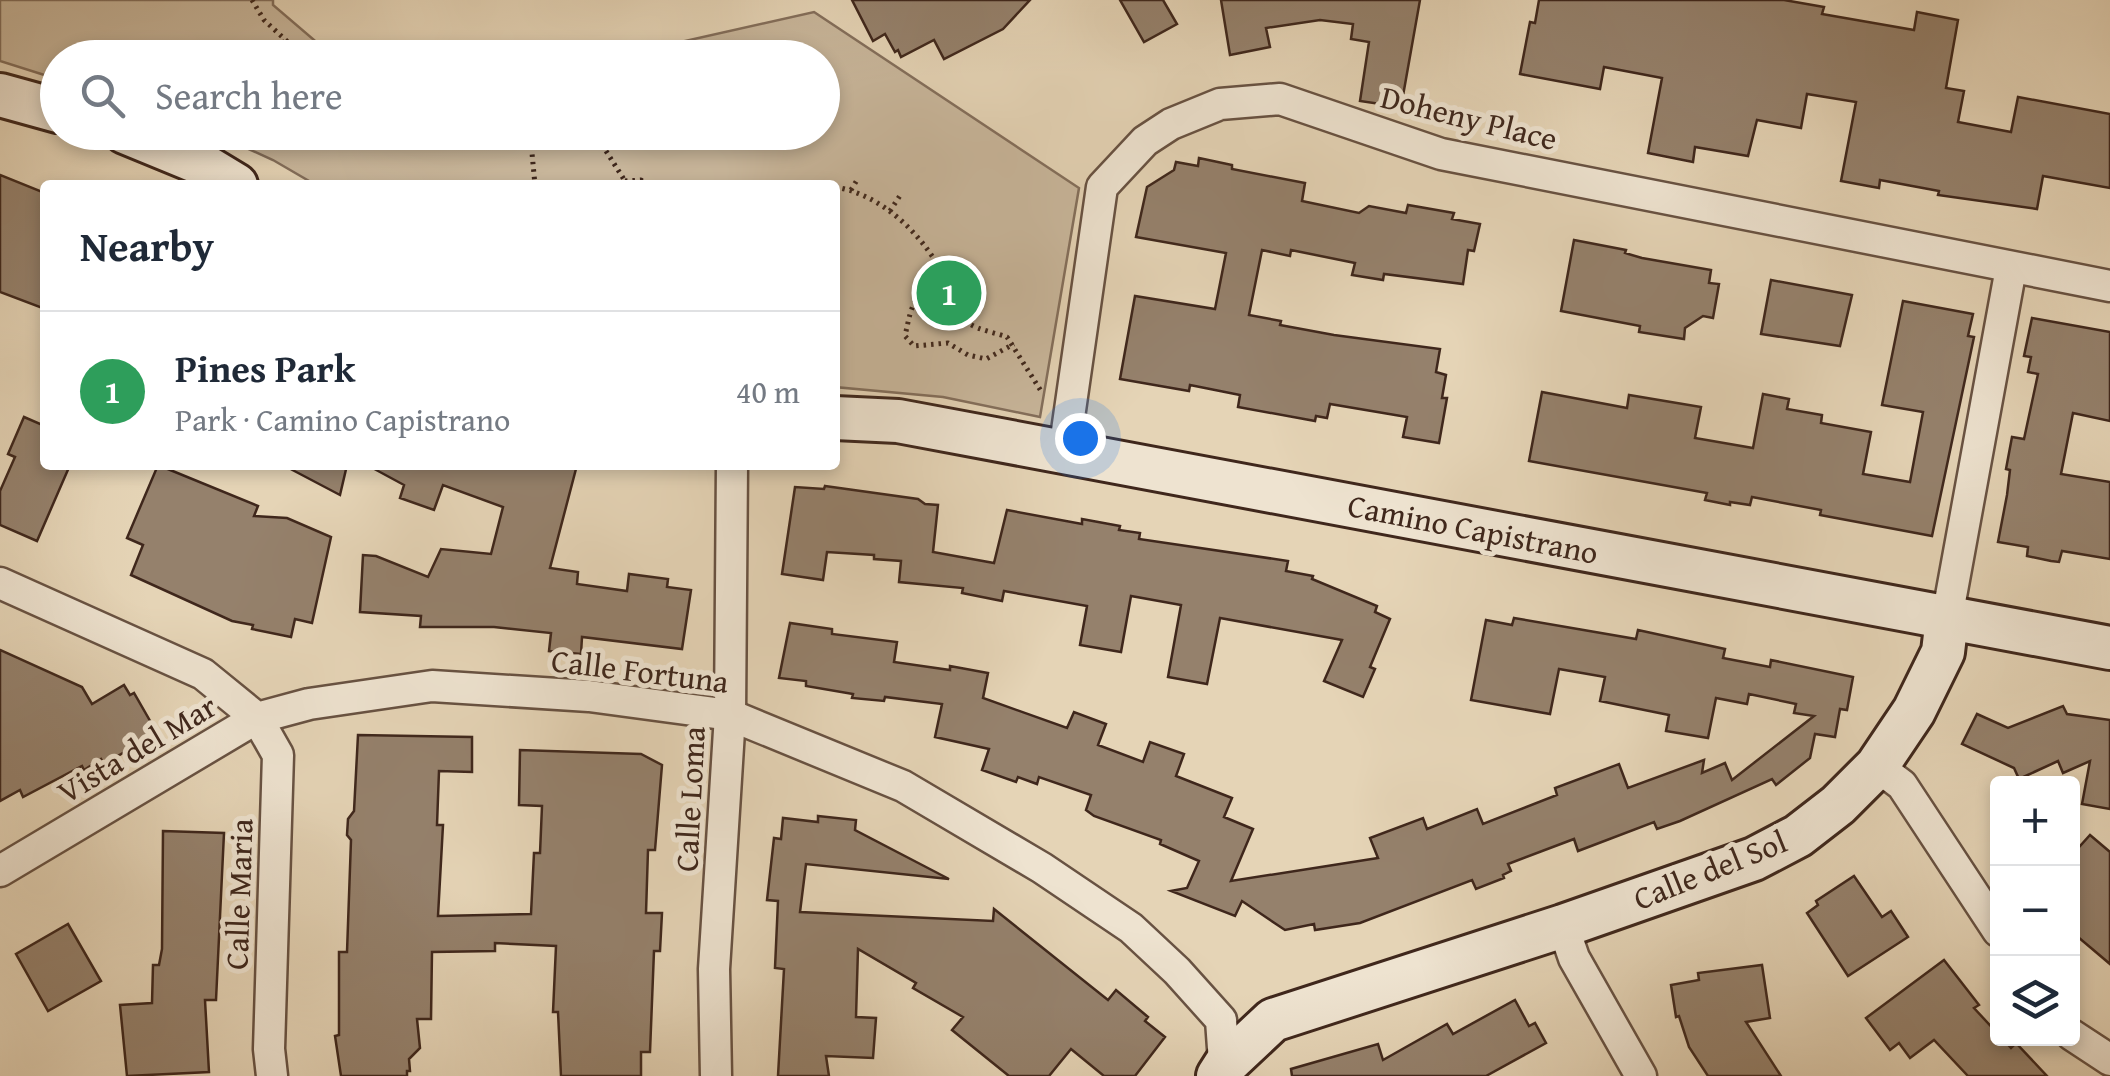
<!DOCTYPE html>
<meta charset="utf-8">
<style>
body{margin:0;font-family:"Gentium Book Plus",serif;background:#f2f2f3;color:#1f2937}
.controls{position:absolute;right:30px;bottom:30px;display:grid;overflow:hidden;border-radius:10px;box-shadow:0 5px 15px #0003}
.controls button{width:90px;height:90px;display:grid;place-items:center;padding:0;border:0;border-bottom:2px solid #e0e1e3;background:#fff;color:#1f2937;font:50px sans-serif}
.you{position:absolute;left:1080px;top:438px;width:35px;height:35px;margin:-25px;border:8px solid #fff;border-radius:50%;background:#1a73e8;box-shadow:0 0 0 15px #1a73e833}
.badge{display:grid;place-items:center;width:65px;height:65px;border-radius:50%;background:#111827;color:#fff;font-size:32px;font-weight:700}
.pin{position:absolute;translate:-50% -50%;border:5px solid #fff;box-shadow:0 2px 10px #0006}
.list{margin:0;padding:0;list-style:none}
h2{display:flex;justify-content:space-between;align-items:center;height:130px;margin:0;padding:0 40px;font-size:42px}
h2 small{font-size:32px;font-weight:400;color:#747a83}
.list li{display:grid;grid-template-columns:65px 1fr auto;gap:30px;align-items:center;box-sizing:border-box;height:160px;padding:0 40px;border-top:2px solid #e0e1e3}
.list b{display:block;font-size:38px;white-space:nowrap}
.list p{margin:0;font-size:32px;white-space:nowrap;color:#747a83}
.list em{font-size:32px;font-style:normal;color:#747a83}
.icon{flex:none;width:55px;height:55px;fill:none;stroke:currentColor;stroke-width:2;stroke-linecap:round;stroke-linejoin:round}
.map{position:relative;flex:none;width:2110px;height:1076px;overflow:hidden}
.search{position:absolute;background:#fff;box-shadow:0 5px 15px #0003;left:40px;top:40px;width:800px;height:110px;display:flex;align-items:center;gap:25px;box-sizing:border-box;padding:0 35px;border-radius:55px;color:#747a83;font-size:38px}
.panel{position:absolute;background:#fff;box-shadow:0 5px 15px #0003;left:40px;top:180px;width:800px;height:290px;border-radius:10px}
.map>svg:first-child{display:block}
.green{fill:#c9b79c;stroke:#846f5c;stroke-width:2.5}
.building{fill:#95816c;stroke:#3f271c;stroke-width:2.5}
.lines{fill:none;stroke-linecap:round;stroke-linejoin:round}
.street-casing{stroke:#685242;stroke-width:35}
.secondary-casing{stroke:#3f271c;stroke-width:48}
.path{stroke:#3f271c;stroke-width:5;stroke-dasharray:2.5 5;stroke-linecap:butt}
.street{stroke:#eee3d0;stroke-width:30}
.secondary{stroke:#eee3d0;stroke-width:42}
.labels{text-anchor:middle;stroke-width:10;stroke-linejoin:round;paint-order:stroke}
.street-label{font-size:32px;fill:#3f271c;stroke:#eee3d0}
</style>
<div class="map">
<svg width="2110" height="1076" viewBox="0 0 2110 1076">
<rect width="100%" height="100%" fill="#e5d4b6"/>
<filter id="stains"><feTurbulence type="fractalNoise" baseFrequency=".002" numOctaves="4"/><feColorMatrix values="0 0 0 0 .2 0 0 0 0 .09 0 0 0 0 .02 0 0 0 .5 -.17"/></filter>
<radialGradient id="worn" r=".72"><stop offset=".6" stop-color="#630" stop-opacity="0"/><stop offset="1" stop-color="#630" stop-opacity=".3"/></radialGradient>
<g class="green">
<polygon points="0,0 273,0 273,5 328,52 339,57 58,58 57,79 0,61"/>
<polygon points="814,12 1079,188 1040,417 943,397 835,387 835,185 316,185 273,160 213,133 822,132 822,58 614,57"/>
</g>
<g class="building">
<polygon points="852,0 1030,0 1003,29 944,59 934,40 901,57 898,50 895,52 885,34 873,41"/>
<polygon points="1120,0 1163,0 1177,24 1144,42"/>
<polygon points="1221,0 1420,0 1401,107 1360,101 1369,42 1351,39 1353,24 1320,20 1266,28 1270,47 1230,55"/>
<polygon points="1539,0 1784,0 1824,7 1822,14 1914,30 1917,12 1958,20 1946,88 1964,91 1958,122 2011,132 2018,97 2110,114 2110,188 2043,176 2037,209 1938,195 1939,191 1880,180 1879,188 1841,181 1856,102 1807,94 1801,128 1757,120 1748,156 1695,147 1693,162 1648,153 1662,78 1604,67 1600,89 1520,74 1530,22 1535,23"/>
<polygon points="1199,158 1232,165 1232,169 1305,183 1302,201 1359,213 1369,206 1406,213 1408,205 1454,213 1452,219 1480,224 1474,251 1468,250 1463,284 1384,274 1383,280 1352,275 1355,263 1291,250 1290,256 1262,250 1249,315 1281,321 1280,325 1334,335 1440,349 1436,372 1446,375 1442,398 1447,398 1439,443 1403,437 1407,417 1330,404 1327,418 1316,416 1315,421 1238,407 1240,395 1190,385 1189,391 1120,379 1135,296 1215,309 1226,253 1136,237 1147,187 1174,170 1176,162 1198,166"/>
<polygon points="0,175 45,193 45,309 0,292"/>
<polygon points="1574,240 1626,250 1625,253 1642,258 1711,270 1709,283 1719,284 1713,318 1703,316 1685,328 1684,339 1639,332 1640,326 1561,311"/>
<polygon points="1771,280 1852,295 1840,346 1761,334"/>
<polygon points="1903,301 1973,314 1968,336 1974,337 1932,536 1820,515 1821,510 1752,497 1750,505 1730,502 1730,505 1705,500 1707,493 1529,461 1542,392 1627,408 1629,395 1701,407 1695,438 1753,448 1763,394 1789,399 1787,409 1822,415 1821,423 1871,432 1863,474 1910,482 1923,412 1882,405"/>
<polygon points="2032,318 2110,332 2110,421 2073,413 2061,474 2110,482 2110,559 2062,551 2059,562 2051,561 2027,556 2028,547 1998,542 2007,495 2010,470 2006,469 2012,437 2024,439 2038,374 2028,372 2031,357 2024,356"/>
<polygon points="24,417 45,426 45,465 70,465 37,541 0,525 0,491 15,457 8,454"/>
<polygon points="158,465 258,506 254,516 287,518 331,537 312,623 295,619 291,637 252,629 253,625 232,621 131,575 143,545 127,538"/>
<polygon points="283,465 347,465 340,495"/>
<polygon points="367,465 577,465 550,568 578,572 577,584 627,591 629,574 668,579 667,587 691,590 682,649 582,637 581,654 549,651 551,633 494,627 420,627 421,616 360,612 363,555 376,556 428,577 441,549 491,554 503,507 443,485 434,510 400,498 404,485"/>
<polygon points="825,486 918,499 925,504 938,505 933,552 994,563 1007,510 1082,524 1082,519 1120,526 1119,530 1140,533 1139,539 1288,561 1286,571 1313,576 1312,579 1377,606 1375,612 1390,619 1370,667 1375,669 1363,697 1324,681 1342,640 1220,618 1207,684 1168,677 1181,605 1131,596 1121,652 1080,645 1087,606 1004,591 1002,601 962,593 963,588 899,582 901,561 874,559 874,555 827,552 823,580 782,574 795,487 824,489"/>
<polygon points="1514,618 1636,639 1638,630 1725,649 1723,658 1770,667 1771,660 1853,677 1847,710 1840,709 1835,737 1815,734 1810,758 1776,785 1772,779 1680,821 1657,829 1654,822 1578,851 1574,839 1508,864 1511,871 1503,875 1504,878 1476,889 1472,880 1360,923 1315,930 1314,924 1285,930 1242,901 1235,916 1171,891 1187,888 1199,861 1160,844 1161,840 1094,816 1086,810 1091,795 1039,777 1037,784 1018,777 1016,782 982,770 989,749 935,737 942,704 885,697 884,701 852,698 853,694 806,686 806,681 779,678 790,623 832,629 832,634 897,642 894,662 950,670 950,666 988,673 983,698 1067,728 1074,712 1106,724 1098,745 1143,762 1150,742 1184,754 1176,776 1232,798 1224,817 1253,829 1231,881 1378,858 1370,838 1423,818 1427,829 1477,809 1483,824 1557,795 1555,788 1619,764 1628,788 1704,760 1702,773 1725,763 1732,780 1814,716 1794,713 1796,704 1749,694 1747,704 1716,698 1708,738 1666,731 1669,715 1600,701 1605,677 1559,669 1550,714 1471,700 1486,620 1512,625"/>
<polygon points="0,650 82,687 92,704 124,685 130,695 134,693 157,733 104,764 101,759 84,770 82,766 23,797 20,790 0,801"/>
<polygon points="2063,706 2067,714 2110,720 2110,809 2082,804 2090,761 2063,773 2058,761 2019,779 2014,768 1962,744 1977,714 2008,728"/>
<polygon points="358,735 472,737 472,772 439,771 437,825 443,825 438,916 531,914 534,853 540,853 542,806 519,805 520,750 641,754 662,765 655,850 648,850 646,913 662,913 660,951 654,951 650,1052 641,1052 641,1076 561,1076 558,1012 553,1012 556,946 495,943 495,951 432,952 431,1019 417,1019 420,1048 409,1059 410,1071 407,1071 407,1076 341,1076 335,1036 339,1035 339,952 347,952 351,840 347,835 348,819 354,811"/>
<polygon points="818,816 856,820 855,830 949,879 806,864 800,912 993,921 994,909 1108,1000 1116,990 1148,1017 1145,1021 1165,1037 1135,1076 1104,1076 1071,1049 1049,1076 1009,1076 952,1030 963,1017 913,988 916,983 858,949 856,1017 876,1018 873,1058 826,1056 829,1076 778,1076 784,969 775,968 778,901 767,900 774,838 781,839 783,818 818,822"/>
<polygon points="163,831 224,833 216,1000 205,1000 209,1072 127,1076 120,1005 152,1003 153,965 159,965 162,949"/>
<polygon points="2090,835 2110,852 2110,964 2072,932 2072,855"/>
<polygon points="1854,876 1882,917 1891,911 1908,937 1848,976 1807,913 1818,905 1816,901"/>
<polygon points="68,924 101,981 48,1011 16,954"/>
<polygon points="1944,960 1979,1005 1974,1008 1998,1034 1998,1038 2002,1038 2011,1048 2016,1043 2047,1076 1968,1076 1934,1040 1910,1058 1899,1043 1890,1050 1866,1018"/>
<polygon points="1762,965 1770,1018 1746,1022 1781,1076 1708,1076 1689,1047 1679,1016 1676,1017 1671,985 1699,980 1698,973"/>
<polygon points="1515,1000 1529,1026 1535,1023 1546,1043 1486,1076 1292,1076 1291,1069 1378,1044 1383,1060 1447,1024 1453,1034"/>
</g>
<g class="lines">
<defs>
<g id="street">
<polyline points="1064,452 1102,187 1145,141 1171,124 1220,104 1280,99 1441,154 2110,286"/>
<polyline points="0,583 203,674 257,718 309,704 432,686 589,696 730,715 903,786 1042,868 1131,928 1177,971 1221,1020 1225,1076"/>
<polyline points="1947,618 2011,268"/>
<polyline points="1877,766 1902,785 1998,931"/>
<polyline points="0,871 257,718 278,755 269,1049 272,1076"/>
<polyline points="1563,926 1574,958 1641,1076"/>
<polyline points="2072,1035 2110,1060"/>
<polyline points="716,1076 714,969 730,715 732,465"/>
</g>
<g id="secondary">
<polyline points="0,95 58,111"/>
<polyline points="125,132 198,162 236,185"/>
<polyline points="835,418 898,421 2110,648"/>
<polyline points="1218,1076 1225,1065 1273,1020 1563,926 1754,859 1798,836 1838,805 1877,766 1914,711 1943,652 1947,618"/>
</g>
</defs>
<use href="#street" class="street-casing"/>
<use href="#secondary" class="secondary-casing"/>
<g class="path">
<polyline points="252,0 264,20 305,58"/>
<polyline points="268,58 285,41"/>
<polyline points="530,132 535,185"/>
<polyline points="594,132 625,181 623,185"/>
<polyline points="625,181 641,180 647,185"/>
<path d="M835 187C885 195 927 239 948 284 954 298 957 315 970 324 979 330 996 333 1007 337L1041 391"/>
<polyline points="851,190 857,180"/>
<polyline points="890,211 901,194"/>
<path d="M947 281C912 296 913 300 905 336L914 346 948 343 968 355 986 359 1014 344"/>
</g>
<use href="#street" class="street"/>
<use href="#secondary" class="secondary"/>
</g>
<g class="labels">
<g class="street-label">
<text transform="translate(1469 118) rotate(14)" y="11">Doheny Place</text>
<text transform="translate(1473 529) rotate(11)" y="11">Camino Capistrano</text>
<text transform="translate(640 671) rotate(7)" y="11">Calle Fortuna</text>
<text transform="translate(137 749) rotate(-31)" y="11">Vista del Mar</text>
<text transform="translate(690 799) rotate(-87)" y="11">Calle Loma</text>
<text transform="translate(1710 870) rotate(-22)" y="11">Calle del Sol</text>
<text transform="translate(239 894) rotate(-88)" y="11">Calle Maria</text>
</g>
</g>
<rect width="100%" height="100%" filter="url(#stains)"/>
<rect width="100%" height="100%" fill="url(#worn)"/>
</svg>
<div class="controls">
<button>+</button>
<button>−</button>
<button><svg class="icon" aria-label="layers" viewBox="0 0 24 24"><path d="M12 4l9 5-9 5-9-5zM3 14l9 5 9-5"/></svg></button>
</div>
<div class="you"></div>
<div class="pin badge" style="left:949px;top:293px;background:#2e9e5b">1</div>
<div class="search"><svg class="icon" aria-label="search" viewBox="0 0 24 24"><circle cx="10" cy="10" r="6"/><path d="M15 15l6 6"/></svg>Search here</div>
<section class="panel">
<h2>Nearby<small></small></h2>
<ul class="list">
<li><span class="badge" style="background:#2e9e5b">1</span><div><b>Pines Park</b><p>Park · Camino Capistrano</p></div><em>40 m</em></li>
</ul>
</section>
</div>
